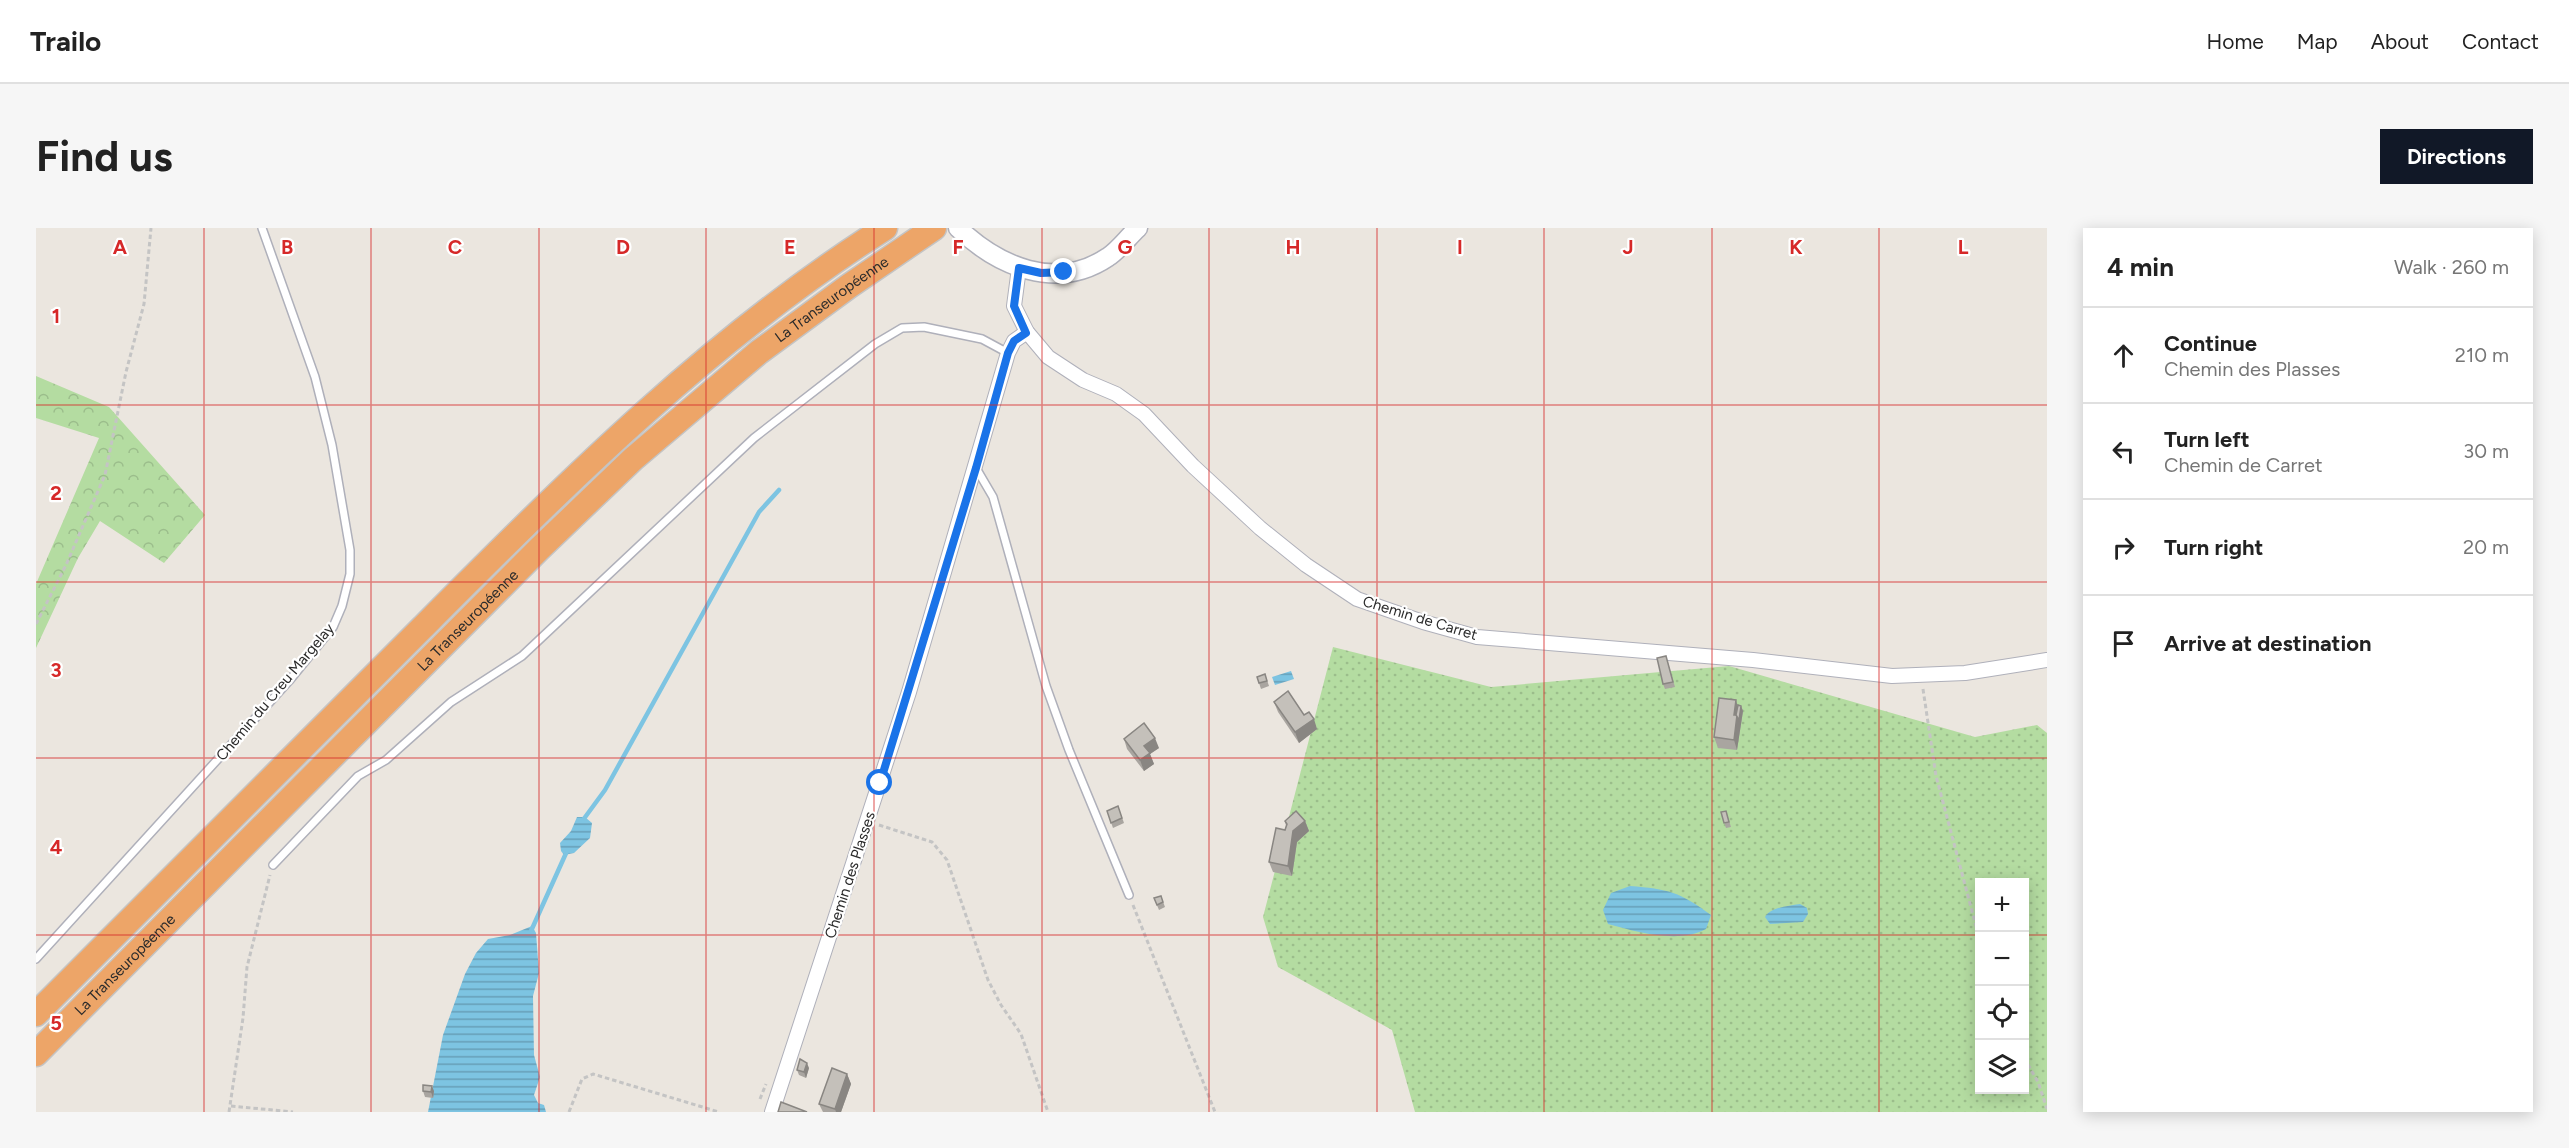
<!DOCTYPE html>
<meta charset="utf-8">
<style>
body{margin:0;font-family:Figtree,sans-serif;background:#f6f6f6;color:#222}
.controls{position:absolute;right:18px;bottom:18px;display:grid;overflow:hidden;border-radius:0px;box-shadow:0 3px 15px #0003}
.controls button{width:54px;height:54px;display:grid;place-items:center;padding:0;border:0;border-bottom:2px solid #e0e0e0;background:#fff;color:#222;font:30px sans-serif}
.stop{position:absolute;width:18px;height:18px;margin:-14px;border:4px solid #1a73e8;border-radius:50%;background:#fff}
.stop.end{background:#1a73e8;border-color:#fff;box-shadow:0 2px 6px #0008}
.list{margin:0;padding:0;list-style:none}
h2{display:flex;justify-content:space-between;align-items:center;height:78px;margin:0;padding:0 24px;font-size:26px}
h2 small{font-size:20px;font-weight:400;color:#767676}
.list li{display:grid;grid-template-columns:39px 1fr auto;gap:18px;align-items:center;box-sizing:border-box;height:96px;padding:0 24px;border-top:2px solid #e0e0e0}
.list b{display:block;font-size:22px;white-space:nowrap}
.list p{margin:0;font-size:20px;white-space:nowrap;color:#767676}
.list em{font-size:20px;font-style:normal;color:#767676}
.icon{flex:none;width:33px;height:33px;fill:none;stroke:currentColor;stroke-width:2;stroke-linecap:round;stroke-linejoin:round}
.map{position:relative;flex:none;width:2011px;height:884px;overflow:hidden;border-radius:0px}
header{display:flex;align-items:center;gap:36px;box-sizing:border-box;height:84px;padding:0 30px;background:#fff;border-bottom:2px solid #e0e0e0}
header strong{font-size:28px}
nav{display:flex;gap:33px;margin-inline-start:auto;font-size:21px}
.intro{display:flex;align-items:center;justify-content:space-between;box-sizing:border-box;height:144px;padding:0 36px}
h1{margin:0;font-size:42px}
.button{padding:15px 27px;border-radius:0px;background:#111827;color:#fff;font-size:21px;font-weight:700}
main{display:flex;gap:36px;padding:0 36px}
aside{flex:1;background:#fff;border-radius:0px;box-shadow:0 3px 15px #0003}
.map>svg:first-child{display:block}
.grass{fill:url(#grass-dots);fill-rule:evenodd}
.forest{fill:url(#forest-crowns)}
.water{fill:url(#water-rules)}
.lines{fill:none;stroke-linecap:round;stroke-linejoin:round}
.stream{stroke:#7dc4e2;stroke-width:4.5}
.lane-casing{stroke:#afb0ba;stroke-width:10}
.street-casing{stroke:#afb0ba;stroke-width:16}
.secondary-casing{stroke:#afb0ba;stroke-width:21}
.highway-casing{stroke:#c4c4c4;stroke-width:27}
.path{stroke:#c4c4c4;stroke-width:3;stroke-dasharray:4.5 3;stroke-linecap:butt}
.lane{stroke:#fff;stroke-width:7}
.street{stroke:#fff;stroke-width:14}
.secondary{stroke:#fff;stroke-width:18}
.highway{stroke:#eda568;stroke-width:24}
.wall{fill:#a9a5a0}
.shaded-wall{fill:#898682}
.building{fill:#c4c0ba;stroke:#898682;stroke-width:1.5}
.route{stroke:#1a73e8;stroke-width:8}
.grid{fill:none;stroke:#d62828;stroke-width:1.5;stroke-opacity:0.55}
.labels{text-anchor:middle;stroke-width:4.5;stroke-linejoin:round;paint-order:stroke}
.street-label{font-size:15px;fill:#2b2b2b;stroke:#fff}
.grid-label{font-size:20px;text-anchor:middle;font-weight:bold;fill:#d62828;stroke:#fff;stroke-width:4.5;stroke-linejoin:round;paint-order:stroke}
</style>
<header>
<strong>Trailo</strong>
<nav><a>Home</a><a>Map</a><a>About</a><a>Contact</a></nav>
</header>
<div class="intro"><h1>Find us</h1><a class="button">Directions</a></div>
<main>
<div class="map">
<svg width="2011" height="884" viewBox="0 0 2011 884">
<defs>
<pattern id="grass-dots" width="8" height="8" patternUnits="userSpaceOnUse" patternTransform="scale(1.5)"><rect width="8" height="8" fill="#b4dca1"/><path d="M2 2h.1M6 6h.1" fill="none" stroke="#9bbd8b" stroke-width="1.8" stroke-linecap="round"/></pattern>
<pattern id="forest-crowns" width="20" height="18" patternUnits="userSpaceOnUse" patternTransform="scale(1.5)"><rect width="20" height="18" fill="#b4dca1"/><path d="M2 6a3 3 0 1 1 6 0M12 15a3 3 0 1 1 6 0" fill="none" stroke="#9bbd8b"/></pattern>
<pattern id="water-rules" width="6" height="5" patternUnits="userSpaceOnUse" patternTransform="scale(1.5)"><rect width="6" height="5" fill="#7dc4e2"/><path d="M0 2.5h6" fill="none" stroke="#679fb7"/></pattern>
</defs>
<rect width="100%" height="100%" fill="#ebe6df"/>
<path class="grass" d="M1297 419 1455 459 1693 438 1939 509 2001 497 2011 505V884H1379L1356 802 1242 739 1227 689ZM1944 654H1988V862H1944Z"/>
<polygon class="forest" points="0,148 73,179 169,287 128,335 64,293 42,330 0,420 0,356 63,210 0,190"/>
<g class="water">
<polygon points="1255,443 1258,451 1239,457 1236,449"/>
<polygon points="541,589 549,589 556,595 554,610 538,625 528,627 525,623 524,615 535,603"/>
<path d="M1594 658C1632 661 1644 664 1675 687L1670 701C1643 716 1601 704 1572 696L1567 682 1575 665Z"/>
<path d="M1764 676 1771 680 1772 686 1767 694 1734 696 1729 689C1735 679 1752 678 1764 676Z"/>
<polygon points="496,698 500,705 503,745 497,768 498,827 504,849 498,867 502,875 508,877 510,884 392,884 407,807 429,746 440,725 452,711 474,707"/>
</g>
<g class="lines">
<g class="stream">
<polyline points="547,592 569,562 723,284 743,262"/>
<polyline points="495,703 531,623"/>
</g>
<defs>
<g id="lane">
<polyline points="940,240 957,269 1010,458 1033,522 1093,667"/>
<polyline points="237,637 322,548 350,532 415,474 486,428 718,210 839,116 866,100 888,99 946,111 972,125"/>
<polyline points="0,731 253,453 297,399 306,378 314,346 314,322 296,217 279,149 226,0"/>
</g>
<g id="street">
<polyline points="983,40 978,78 991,104 1012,129 1047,152 1080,166 1108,186 1157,238 1224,300 1270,337 1321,371 1387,394 1441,409 1717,432 1856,448 1929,445 2011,432"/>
<polyline points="736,884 873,464 972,125 978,113 991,104"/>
</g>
<path id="secondary" d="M922 0C962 38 1020 64 1072 29 1083 22 1092 9 1102 0"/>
<g id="highway">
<path d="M0 786C129 657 258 528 387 399 531 255 676 109 849 0"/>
<path id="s1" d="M0 826 503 321 597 231 723 124 813 58 898 0"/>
</g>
</defs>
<use href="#lane" class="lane-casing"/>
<use href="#street" class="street-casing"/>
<use href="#secondary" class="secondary-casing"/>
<use href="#highway" class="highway-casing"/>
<g class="path">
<polyline points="0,396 30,337 69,247 90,144 108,76 115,0"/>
<polyline points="1887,461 1900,548 1944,713"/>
<polyline points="843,597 896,614 911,632 952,752 965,777 985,806 1012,884"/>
<polyline points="1097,677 1179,884"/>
<polyline points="1988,830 2002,854 2011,881"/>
<polyline points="724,871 730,856"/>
<polyline points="195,878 257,884"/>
<polyline points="193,884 207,790 211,739 234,647"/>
<polyline points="533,884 546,851 557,846 683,884"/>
</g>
<use href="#lane" class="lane"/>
<use href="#street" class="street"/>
<use href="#secondary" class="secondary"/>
<use href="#highway" class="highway"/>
</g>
<g class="wall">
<polygon points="1630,428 1639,459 1629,461 1627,456"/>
<polygon points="1229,446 1233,458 1225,461 1221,449"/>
<polygon points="1238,474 1268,487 1281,501 1263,515 1242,484"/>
<polygon points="1702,477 1705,478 1707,483 1701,522 1682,520 1678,509"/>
<polygon points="1088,511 1123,520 1114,526 1118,536 1108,543 1091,521"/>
<polygon points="1082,578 1088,595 1077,600 1071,583"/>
<polygon points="1690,583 1695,599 1690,600 1685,584"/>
<polygon points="1249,593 1269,593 1273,603 1261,614 1256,648 1237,644 1233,634 1249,602 1250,598"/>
<polygon points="1125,668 1129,679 1123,682 1118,670"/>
<polygon points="773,840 770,850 763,847 761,842"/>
<polygon points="811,846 815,856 805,884 787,884 783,876"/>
<polygon points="387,863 398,863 397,870 389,869"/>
</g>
<g class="shaded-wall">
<polygon points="1700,472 1703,483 1705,478 1707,483 1701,522 1698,512 1698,487"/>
<polygon points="1278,491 1281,501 1263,515 1259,504"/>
<polygon points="1119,510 1123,520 1114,526 1118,536 1108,543 1104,532 1108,518"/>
<polygon points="1269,593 1273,603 1261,614 1256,648 1252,638 1257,603"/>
<polygon points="771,835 773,840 770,850 768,844"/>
<polygon points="811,846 815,856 805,884 800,884 799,881"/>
<polygon points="396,858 398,863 397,870 395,864"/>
</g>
<g class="building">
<polygon points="1630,428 1637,454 1627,456 1621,430"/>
<polygon points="1229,446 1231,453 1223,455 1221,449"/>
<polygon points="1252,463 1268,487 1273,484 1278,491 1259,504 1238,474"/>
<polygon points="1683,470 1700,472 1698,487 1701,487 1698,512 1678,509"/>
<polygon points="1702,477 1705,478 1703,492 1700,487"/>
<polygon points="1108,495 1119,510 1108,518 1114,525 1104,532 1088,511"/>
<polygon points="1082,578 1086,590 1075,595 1071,583"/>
<polygon points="1260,583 1269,593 1257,603 1252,638 1233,634 1240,600 1249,602 1251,596 1249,593"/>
<polygon points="1690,583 1693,594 1688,595 1685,584"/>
<polygon points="1125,668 1127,674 1121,677 1118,670"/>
<polygon points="764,831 771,835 768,844 761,842"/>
<polygon points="796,840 811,846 799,881 783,876"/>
<polygon points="387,857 396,858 395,864 387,863"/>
<polygon points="745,874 771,884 742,884"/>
</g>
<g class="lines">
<polyline class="route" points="844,555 940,240 972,125 978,113 990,105 978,78 983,40 1005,45 1028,44"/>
</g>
<path class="grid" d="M168 0V884M335 0V884M503 0V884M670 0V884M838 0V884M1006 0V884M1173 0V884M1341 0V884M1508 0V884M1676 0V884M1843 0V884M0 177H2011M0 354H2011M0 530H2011M0 707H1944M1988 707H2011"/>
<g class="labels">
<g class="street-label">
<text dy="5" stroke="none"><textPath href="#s1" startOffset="1098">La Transeuropéenne</textPath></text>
<text transform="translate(1384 390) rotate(17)" y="5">Chemin de Carret</text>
<text dy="5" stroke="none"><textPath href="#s1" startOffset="612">La Transeuropéenne</textPath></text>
<text transform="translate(239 464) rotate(-50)" y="5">Chemin du Creu Margelay</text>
<text transform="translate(814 647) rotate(-72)" y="5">Chemin des Plasses</text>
<text dy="5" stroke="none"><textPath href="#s1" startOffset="126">La Transeuropéenne</textPath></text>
</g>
</g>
<g class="grid-label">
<text x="84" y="26">A</text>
<text x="251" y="26">B</text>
<text x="419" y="26">C</text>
<text x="587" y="26">D</text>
<text x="754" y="26">E</text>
<text x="922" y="26">F</text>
<text x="1089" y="26">G</text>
<text x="1257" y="26">H</text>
<text x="1424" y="26">I</text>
<text x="1592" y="26">J</text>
<text x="1760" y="26">K</text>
<text x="1927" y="26">L</text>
<text x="20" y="95">1</text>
<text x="20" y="272">2</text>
<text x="20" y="449">3</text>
<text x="20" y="626">4</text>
<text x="20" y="802">5</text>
</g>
</svg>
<div class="controls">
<button>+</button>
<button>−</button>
<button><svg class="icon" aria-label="locate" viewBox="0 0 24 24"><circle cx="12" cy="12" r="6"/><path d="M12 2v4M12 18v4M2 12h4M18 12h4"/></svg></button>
<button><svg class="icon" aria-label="layers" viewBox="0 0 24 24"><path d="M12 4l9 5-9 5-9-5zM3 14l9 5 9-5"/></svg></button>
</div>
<div class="stop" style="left:844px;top:555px"></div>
<div class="stop end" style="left:1028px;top:44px"></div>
</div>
<aside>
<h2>4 min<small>Walk · 260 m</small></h2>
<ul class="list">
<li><svg class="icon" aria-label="ahead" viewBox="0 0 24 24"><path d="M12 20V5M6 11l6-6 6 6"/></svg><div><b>Continue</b><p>Chemin des Plasses</p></div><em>210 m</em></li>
<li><svg class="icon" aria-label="left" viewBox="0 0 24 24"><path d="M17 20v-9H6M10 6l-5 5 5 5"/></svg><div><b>Turn left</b><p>Chemin de Carret</p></div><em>30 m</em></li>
<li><svg class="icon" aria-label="right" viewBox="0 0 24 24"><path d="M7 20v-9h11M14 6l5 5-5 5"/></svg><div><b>Turn right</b></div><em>20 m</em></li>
<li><svg class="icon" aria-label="arrive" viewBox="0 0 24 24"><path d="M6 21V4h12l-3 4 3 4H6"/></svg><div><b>Arrive at destination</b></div></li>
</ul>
</aside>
</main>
